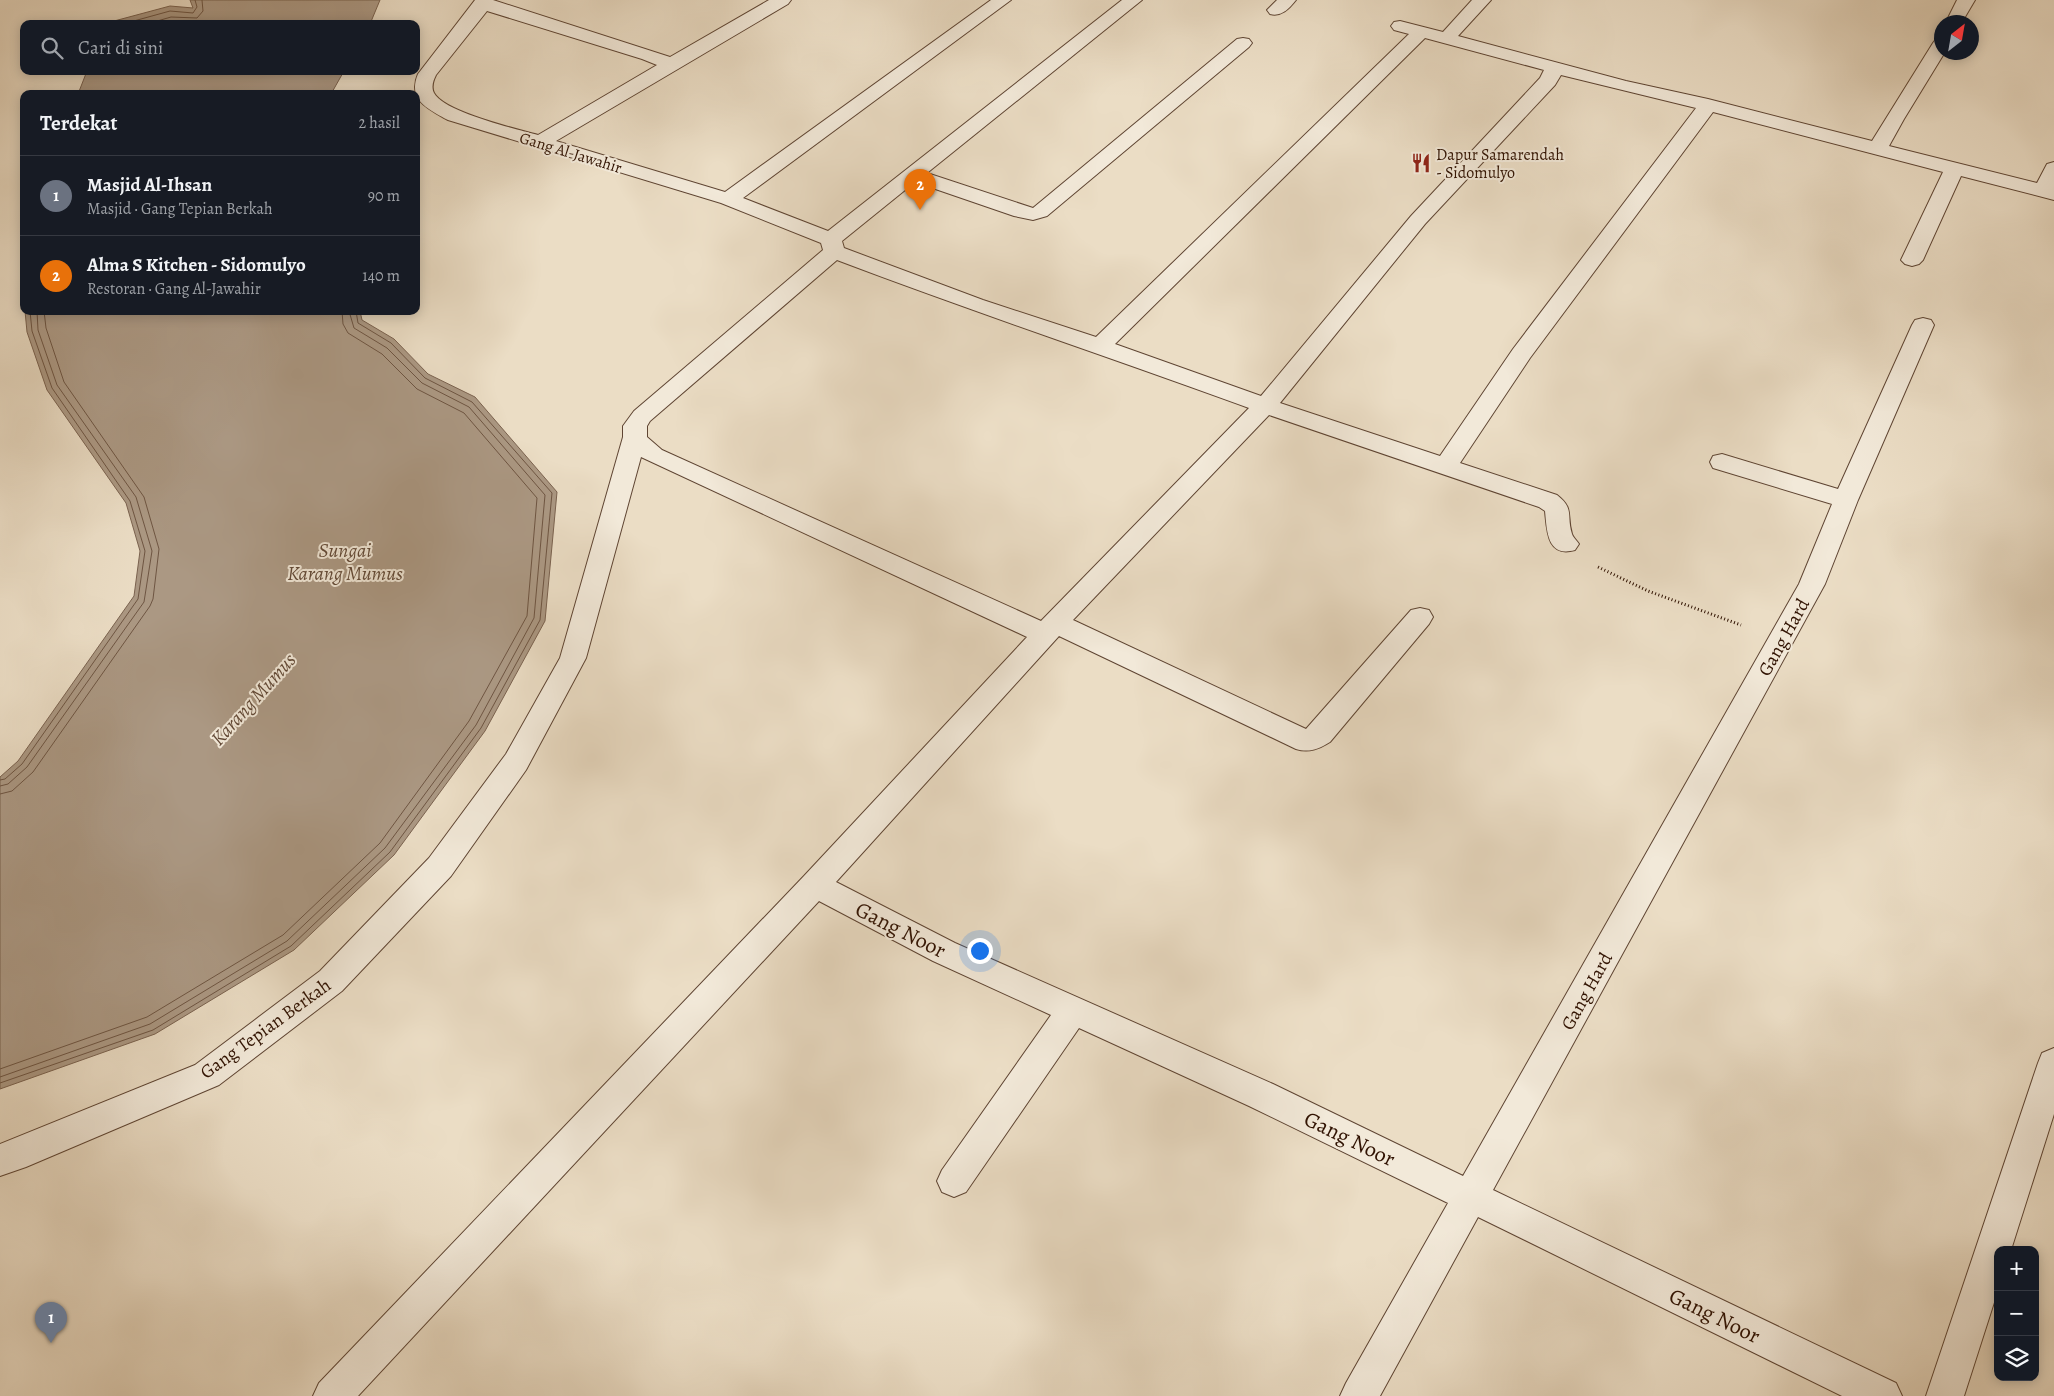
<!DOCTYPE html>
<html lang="id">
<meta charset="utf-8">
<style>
body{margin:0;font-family:Alegreya,serif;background:#20242c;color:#f1f3f6}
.controls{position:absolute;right:15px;bottom:15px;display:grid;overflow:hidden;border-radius:10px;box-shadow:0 2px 12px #0003}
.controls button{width:45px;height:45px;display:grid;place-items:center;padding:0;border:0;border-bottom:1px solid #363941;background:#171b24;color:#f1f3f6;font:25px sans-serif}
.compass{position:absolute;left:1934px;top:15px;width:45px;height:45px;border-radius:50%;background:#171b24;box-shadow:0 2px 12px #0003;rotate:31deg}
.you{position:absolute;left:979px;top:950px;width:18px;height:18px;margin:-12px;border:4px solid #fff;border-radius:50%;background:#1a73e8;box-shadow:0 0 0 8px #1a73e833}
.badge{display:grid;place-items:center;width:32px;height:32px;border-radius:50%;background:#2563eb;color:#fff;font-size:16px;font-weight:700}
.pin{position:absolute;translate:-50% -41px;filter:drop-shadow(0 1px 2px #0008)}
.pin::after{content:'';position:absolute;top:26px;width:18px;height:15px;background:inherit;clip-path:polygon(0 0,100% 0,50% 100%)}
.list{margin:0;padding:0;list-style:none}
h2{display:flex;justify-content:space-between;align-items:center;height:65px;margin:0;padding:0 20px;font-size:21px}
h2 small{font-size:16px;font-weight:400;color:#9ea1a6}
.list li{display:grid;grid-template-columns:32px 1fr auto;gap:15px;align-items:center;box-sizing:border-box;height:80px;padding:0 20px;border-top:1px solid #363941}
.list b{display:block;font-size:19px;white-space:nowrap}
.list p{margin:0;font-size:16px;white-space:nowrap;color:#9ea1a6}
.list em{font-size:16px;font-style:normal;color:#9ea1a6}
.icon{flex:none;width:28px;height:28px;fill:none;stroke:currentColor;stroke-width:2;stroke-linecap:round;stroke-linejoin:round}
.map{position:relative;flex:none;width:2054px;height:1396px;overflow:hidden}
.search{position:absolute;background:#171b24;box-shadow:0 2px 12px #0003;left:20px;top:20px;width:400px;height:55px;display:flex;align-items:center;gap:12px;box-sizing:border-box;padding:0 18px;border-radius:10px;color:#9ea1a6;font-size:19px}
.panel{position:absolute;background:#171b24;box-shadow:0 2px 12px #0003;left:20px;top:90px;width:400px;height:225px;border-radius:10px}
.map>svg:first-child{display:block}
.water{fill:#ab9883;stroke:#7a624f}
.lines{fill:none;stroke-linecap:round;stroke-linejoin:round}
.shore{stroke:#6e5542;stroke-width:1}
.minor-casing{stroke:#5f4533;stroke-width:2}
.path{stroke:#301202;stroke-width:3;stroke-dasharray:1 2.5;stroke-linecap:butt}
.minor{fill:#f2e9d9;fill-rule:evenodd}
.labels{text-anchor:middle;stroke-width:4;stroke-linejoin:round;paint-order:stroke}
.far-street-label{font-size:16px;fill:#301202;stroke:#f2e9d9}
.far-poi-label{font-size:16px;fill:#301202;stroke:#f2e9d9;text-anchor:start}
.street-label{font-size:19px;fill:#301202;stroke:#f2e9d9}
.water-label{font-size:20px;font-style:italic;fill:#614836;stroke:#f2e9d9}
.near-street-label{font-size:22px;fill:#301202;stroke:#f2e9d9}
</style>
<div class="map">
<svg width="2054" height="1396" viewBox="0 0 2054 1396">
<rect width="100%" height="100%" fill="#ebddc5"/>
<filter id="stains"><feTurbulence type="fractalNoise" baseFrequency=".004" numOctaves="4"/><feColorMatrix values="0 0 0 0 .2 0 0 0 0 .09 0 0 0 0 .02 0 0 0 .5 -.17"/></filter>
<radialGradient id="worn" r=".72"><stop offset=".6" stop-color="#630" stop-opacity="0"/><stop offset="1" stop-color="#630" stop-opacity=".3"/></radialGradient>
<g class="water">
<polygon points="190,0 380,0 370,24 103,24 170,6 193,8"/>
<polygon points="87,71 344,71 331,94 78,94"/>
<polygon points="25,311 360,311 362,320 394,339 428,374 475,397 557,492 545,621 485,731 394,855 294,950 155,1034 0,1089 0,777 18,761 134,596 140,551 126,503 47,390 27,332"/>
</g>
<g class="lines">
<g class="shore">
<polyline points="123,24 170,11 193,13 197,7 195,0"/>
<polyline points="147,24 171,17 197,18 203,11 202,0"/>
<polyline points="0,780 5,779 22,764 138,599 145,551 130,501 52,388 32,331 30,311"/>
<polyline points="0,786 8,784 27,767 144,602 152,551 136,497 57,385 38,330 37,311"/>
<polyline points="0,794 12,791 33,772 150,606 153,599 159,549 144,497 64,382 46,328 44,311"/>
<polyline points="0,1069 147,1017 283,935 380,843 469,721 527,616 537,498 464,413 417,389 382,354 348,333 343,324 342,311"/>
<polyline points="0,1077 150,1024 287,941 385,848 476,725 534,618 545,495 469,407 422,383 387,348 354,328 349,311"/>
<polyline points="0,1083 153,1030 291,946 390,852 481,728 540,620 552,493 472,402 425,378 391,343 358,323 356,311"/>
</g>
<defs>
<g id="minor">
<path d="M475 0H493L670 57 769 0H791L788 4 556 141 725 192 991 0H1011L743 198 828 231 1122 0H1142L927 173 1033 208 1237 39 1243 38 1249 39 1252 43 1249 47 1047 216 1033 220 1014 216 915 182 842 241 844 248 983 300 1096 337 1409 34 1394 30 1391 26 1394 22 1400 21 1443 32 1472 0H1491L1458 36 1626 81 1708 99 1872 141 1933 43 1936 39 1942 38V52H1945L1904 119 1889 146 2037 183 2047 164 2054 162V200L1961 176 1923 260 1919 264 1912 266 1905 264 1901 260 1943 172 1713 112 1530 358 1460 463 1557 495C1575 509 1566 515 1572 534 1573 537 1577 541 1579 544L1575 550C1547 558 1547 531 1545 511L1539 507 1269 415 1073 620 1306 729 1411 610 1420 608 1429 610 1433 617 1429 624 1330 742C1319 749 1309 753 1296 749L1059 636 836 882 955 943 1273 1084 1463 1176 1799 584 1832 504 1713 468 1710 462 1713 456 1722 454 1838 489 1912 325 1915 320 1923 318 1931 320 1934 325 1858 500 1825 584 1493 1190 1896 1383 1902 1396H1842L1478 1217 1380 1396H1340L1346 1383 1448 1203 1249 1106 1079 1028 966 1192 954 1197 942 1192 937 1181 942 1170 1051 1015 933 961 819 901 358 1396H313L319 1383 804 876 1027 637 641 457 586 658 526 770 451 876 342 991 219 1085 26 1167 0 1176V1144L195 1065 320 971 429 858 506 754 560 658 623 437V426L634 411 823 250 821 243 721 203 448 120C428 109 407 100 418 74ZM487 11 642 59 657 65 538 135C516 129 444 112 434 93 431 87 433 81 436 75ZM1425 38 1544 70 1540 78 1411 216 1261 396 1115 344ZM1561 75 1696 108 1513 349 1440 456 1280 403 1425 224 1555 85ZM837 260C974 312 1112 358 1249 408L1041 621 662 450 647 437V426L650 421Z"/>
<path d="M1277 0H1296C1289 9 1281 17 1270 14L1267 10Z"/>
<polygon points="1957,0 1975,0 1962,22 1946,22"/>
<polygon points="2054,1048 2054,1114 2011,1250 1998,1250 1998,1290 1964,1396 1926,1396 2038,1063 2042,1053"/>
</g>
</defs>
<use href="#minor" class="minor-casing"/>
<polyline class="path" points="1598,567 1648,591 1741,625"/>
<use href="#minor" class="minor"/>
</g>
<defs>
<symbol id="restaurant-bare" viewBox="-9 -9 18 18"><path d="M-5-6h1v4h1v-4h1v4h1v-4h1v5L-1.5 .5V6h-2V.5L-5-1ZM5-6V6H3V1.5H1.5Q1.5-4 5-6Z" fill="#8f2418" stroke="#f2e9d9" stroke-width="2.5" paint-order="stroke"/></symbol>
</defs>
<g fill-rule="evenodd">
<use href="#restaurant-bare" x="1407" y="149" width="28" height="28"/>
</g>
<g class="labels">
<g class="far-street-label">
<text transform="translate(571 152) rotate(17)" y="6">Gang Al-Jawahir</text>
</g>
<g class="far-poi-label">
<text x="1436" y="160">Dapur Samarendah<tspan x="1436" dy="18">- Sidomulyo</tspan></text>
</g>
<g class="street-label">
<text transform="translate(1783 637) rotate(-61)" y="7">Gang Hard</text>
<text transform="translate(1586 991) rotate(-61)" y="7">Gang Hard</text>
<text transform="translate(265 1028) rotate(-36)" y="7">Gang Tepian Berkah</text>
</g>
<g class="water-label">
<text x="345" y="557">Sungai<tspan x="345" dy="23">Karang Mumus</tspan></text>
<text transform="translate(253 699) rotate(-48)" y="7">Karang Mumus</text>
</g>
<g class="near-street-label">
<text transform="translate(901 929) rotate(27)" y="8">Gang Noor</text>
<text transform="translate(1350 1138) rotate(26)" y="8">Gang Noor</text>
<text transform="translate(1715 1315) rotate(26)" y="8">Gang Noor</text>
</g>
</g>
<rect width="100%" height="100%" filter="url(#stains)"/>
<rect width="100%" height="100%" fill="url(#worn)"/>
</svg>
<div class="controls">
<button>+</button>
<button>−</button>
<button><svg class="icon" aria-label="layers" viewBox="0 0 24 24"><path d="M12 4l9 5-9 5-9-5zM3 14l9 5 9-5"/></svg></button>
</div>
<svg class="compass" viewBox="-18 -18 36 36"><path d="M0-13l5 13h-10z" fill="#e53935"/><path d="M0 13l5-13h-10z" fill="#9ea1a6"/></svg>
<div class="you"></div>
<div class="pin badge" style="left:51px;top:1343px;background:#6b7280">1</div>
<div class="pin badge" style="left:920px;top:210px;background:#e8710a">2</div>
<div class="search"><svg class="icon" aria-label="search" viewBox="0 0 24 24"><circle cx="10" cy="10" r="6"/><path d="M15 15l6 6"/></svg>Cari di sini</div>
<section class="panel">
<h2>Terdekat<small>2 hasil</small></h2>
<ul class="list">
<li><span class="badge" style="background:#6b7280">1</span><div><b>Masjid Al-Ihsan</b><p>Masjid · Gang Tepian Berkah</p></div><em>90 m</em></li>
<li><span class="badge" style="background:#e8710a">2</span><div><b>Alma S Kitchen - Sidomulyo</b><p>Restoran · Gang Al-Jawahir</p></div><em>140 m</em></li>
</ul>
</section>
</div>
